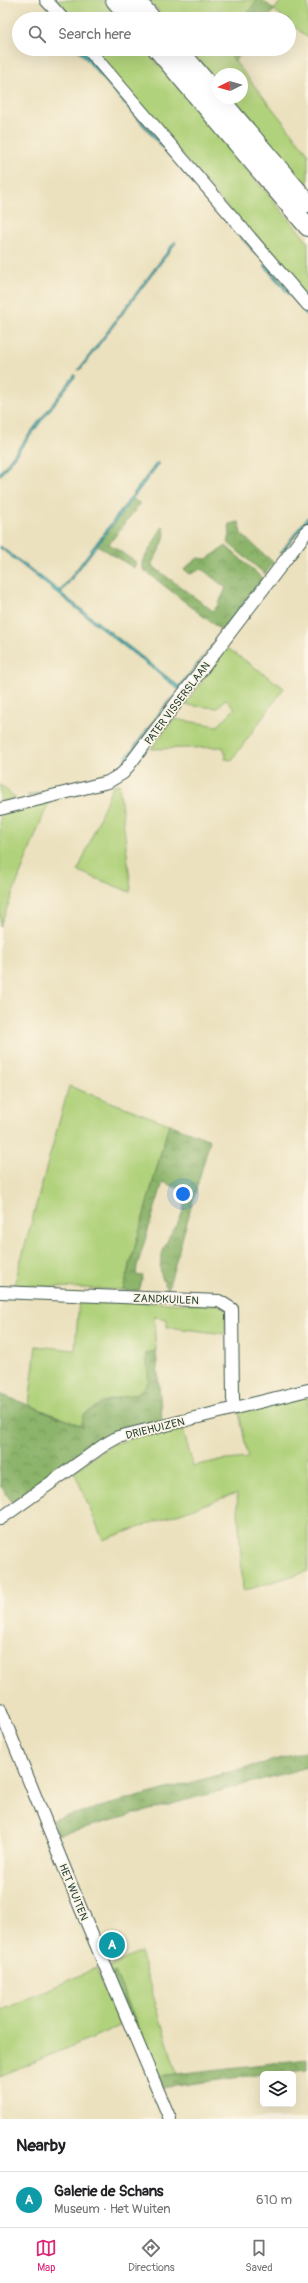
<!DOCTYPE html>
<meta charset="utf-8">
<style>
body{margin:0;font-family:Pangolin,sans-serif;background:#f2f2f2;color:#202124}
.controls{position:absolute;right:12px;bottom:12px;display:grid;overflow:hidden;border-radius:6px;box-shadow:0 4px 16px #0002}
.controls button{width:36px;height:36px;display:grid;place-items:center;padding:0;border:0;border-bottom:1px solid #e0e0e0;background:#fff;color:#202124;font:20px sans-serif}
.compass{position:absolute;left:212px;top:68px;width:36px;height:36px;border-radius:50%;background:#fff;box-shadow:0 4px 16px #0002;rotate:265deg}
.you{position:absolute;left:183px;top:1194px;width:14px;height:14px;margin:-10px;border:3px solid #fff;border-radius:50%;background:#1a73e8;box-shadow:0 0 0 6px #1a73e833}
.badge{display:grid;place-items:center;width:26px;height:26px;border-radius:50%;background:#db2777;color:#fff;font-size:13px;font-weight:700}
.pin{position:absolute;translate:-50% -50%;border:2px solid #fff;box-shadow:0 1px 4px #0006}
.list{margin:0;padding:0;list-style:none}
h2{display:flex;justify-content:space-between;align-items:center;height:52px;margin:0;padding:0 16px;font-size:17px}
h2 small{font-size:13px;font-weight:400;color:#757577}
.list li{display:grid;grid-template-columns:26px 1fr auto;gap:12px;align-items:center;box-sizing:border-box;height:56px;padding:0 16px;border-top:1px solid #e0e0e0}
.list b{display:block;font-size:15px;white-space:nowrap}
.list p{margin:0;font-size:13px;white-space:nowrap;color:#757577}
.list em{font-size:13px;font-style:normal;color:#757577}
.icon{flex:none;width:22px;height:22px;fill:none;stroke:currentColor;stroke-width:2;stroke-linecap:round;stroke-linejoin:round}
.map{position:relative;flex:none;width:308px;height:2119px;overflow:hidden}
.search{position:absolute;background:#fff;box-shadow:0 4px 16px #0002;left:12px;right:12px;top:12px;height:44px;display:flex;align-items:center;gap:10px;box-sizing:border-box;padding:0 14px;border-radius:22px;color:#757577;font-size:15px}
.sheet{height:108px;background:#fff}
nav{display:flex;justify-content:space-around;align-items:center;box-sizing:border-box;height:56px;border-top:1px solid #e0e0e0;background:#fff;font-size:11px;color:#757577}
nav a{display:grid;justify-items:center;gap:2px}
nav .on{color:#db2777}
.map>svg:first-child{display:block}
.grass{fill:#b1d27b;stroke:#688858}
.forest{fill:url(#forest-crowns);stroke:#567850}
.water{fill:url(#water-rules);stroke:#2c7473}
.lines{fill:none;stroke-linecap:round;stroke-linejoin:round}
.minor-casing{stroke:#3e5649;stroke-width:14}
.highway-casing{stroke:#3e5649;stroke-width:20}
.minor{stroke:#fff;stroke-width:12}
.highway{stroke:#fff;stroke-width:18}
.labels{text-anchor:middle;stroke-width:3.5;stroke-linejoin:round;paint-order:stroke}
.street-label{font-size:11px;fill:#1f3d34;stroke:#fcf5e5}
</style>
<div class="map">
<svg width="308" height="2119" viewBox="0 0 308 2119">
<defs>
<pattern id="forest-crowns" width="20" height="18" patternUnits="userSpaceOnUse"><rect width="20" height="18" fill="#8cb46b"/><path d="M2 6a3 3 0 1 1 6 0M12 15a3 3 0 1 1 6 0" fill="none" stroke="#729459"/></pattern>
<pattern id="water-rules" width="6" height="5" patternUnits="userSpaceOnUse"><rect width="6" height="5" fill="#3aacb2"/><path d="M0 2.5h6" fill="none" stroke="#308d92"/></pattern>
</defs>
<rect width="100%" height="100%" fill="#fcf5e5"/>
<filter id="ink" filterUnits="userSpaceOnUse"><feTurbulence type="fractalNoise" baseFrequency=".025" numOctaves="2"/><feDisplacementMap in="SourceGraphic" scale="8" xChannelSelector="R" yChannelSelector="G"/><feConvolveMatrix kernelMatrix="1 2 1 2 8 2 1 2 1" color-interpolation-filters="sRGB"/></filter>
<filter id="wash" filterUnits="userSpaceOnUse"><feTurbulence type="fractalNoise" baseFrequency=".012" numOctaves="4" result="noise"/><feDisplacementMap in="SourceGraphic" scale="16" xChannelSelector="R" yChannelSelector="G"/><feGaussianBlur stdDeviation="0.9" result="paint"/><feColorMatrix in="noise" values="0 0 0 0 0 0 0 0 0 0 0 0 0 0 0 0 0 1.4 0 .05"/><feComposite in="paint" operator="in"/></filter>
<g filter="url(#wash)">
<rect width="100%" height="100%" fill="#ebe1be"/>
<g class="grass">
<polygon points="49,0 103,0 120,19 66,19"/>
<polygon points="149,0 257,0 243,19 165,19"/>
<polygon points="282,0 308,0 308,38 289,22 289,19 285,19 274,10"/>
<polygon points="91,49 145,49 308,242 308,301"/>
<polygon points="190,49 225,49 308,153 308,188 232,98 242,98 242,74 218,74 218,82"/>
<polygon points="227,648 284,688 232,760 225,759 226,756 223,747 151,749 174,719 218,726 235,708 225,699 218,708 185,705"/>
<polygon points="119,784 131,888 130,892 78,871 113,785"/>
<polygon points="0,785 16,798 0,802"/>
<polygon points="49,801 0,926 0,814"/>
<polygon points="69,1086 169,1124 123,1290 14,1285"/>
<path d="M79 1300 220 1305 226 1310 225 1334 167 1327V1319L154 1317 156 1351 146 1353 149 1381C130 1407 114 1391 94 1408 89 1412 86 1421 82 1426L29 1405 36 1346 75 1350Z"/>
<polygon points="308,1396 308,1571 243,1591 237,1493 103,1540 74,1471 112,1444 182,1425 193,1466 216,1461 248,1458 239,1412"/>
<polygon points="140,1952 177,2074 159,2076 115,1972 107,1975 105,1969"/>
<polygon points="96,1968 120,2026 0,2076 0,2011"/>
</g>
<g class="forest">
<polygon points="257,0 263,0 274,10 267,19 243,19"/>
<polygon points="225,49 244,49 235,61"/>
<polygon points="132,498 140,504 109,544 136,562 134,568 97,545"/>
<polygon points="239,522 241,534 274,563 265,574 228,543 230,535 229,524"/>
<path d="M163 526C170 536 156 555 151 565L213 611 218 605 226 588 202 569 190 574 184 569 198 558 207 559 226 546 262 578 222 631 143 569V561Z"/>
<path d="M169 1124 210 1140 168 1289C151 1267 166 1241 178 1222 183 1215 185 1201 187 1192L163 1182 137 1266 136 1275 143 1276 139 1291 123 1290Z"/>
<path d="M156 1351 162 1420 110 1433 12 1502 0 1485V1394L82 1426 83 1415C93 1409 103 1403 114 1399 132 1393 136 1399 149 1381L146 1353Z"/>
<polygon points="308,1751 308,1767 58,1835 52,1820"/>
<polygon points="115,1972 159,2076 308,2059 308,2070 263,2074 161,2088 107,1975"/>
</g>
<g class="water">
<polygon points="77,49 83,49 173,157 171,158"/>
<polygon points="182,167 257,254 256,255 181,170"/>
<polygon points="175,241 176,243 81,369 78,370"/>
<polygon points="266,264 308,312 308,317 264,266"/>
<polygon points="75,374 75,377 0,476 0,472"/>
<polygon points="157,462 159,464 61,593 179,686 218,638 179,690 0,548 0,546 60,591"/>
<polygon points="308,516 308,520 281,554 280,553"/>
<polygon points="262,579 226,629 225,629 224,627"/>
<polygon points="174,695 125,763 116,771 108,775 118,768 168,701"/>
<polygon points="100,776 101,777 27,796"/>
</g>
</g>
<g filter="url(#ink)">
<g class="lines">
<defs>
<g id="minor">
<polyline points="46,0 63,19"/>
<polyline points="88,49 308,305"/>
<polyline points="0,809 108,782 123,773 308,530"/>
<polyline points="0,1292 219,1301 232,1309 233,1399 235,1408"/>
<polyline points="0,1519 104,1445 118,1437 308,1390"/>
<polyline points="0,1709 81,1909 170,2119"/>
</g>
<g id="highway">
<polyline points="115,0 131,19"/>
<polyline points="136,0 152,19"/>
<polyline points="157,49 308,227"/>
<polyline points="178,49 218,96"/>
<polyline points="219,98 308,203"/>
</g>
</defs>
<use href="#minor" class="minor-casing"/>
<use href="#highway" class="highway-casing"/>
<use href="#minor" class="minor"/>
<use href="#highway" class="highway"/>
</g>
</g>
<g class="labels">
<g class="street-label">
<text transform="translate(177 703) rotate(-53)" y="4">PATER VISSERSLAAN</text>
<text transform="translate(166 1299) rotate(2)" y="4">ZANDKUILEN</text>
<text transform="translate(155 1428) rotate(-14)" y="4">DRIEHUIZEN</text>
<text transform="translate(74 1892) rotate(68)" y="4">HET WUITEN</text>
</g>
</g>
</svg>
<div class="controls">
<button><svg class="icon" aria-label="layers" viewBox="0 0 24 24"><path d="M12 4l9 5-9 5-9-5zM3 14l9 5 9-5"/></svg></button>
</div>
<svg class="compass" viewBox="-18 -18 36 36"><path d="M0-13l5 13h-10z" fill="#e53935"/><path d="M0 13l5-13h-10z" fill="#757577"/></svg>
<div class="you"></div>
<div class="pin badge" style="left:112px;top:1945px;background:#0f9aa8">A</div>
<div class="search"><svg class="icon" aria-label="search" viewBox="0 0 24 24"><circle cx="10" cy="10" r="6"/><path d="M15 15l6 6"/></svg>Search here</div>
</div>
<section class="sheet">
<h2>Nearby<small></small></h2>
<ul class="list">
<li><span class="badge" style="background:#0f9aa8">A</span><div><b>Galerie de Schans</b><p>Museum · Het Wuiten</p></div><em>610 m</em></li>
</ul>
</section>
<nav>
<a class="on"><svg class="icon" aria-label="map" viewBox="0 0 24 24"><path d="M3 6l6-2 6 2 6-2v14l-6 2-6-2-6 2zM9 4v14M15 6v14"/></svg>Map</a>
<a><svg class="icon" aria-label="directions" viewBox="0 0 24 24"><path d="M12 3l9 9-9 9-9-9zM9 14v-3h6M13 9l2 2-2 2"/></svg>Directions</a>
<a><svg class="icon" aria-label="saved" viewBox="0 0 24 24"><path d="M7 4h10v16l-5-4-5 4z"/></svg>Saved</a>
</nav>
